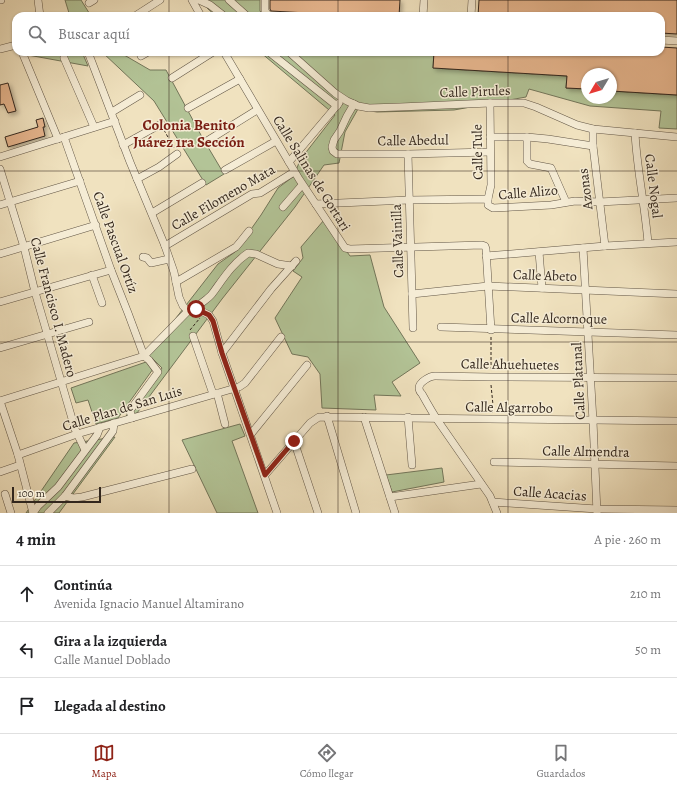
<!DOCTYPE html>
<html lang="es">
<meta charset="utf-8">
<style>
body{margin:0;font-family:Alegreya,serif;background:#f6f6f6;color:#202124}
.compass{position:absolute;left:581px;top:68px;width:36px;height:36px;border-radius:50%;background:#fff;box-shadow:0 1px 3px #0004;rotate:232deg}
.scale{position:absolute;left:12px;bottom:10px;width:89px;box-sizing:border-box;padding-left:4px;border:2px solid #33271d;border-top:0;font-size:11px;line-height:14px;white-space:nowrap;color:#33271d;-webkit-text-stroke:3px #f5ecd5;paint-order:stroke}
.stop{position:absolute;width:12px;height:12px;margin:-9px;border:3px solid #8f2418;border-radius:50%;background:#fff}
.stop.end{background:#8f2418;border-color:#fff;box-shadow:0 1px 4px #0008}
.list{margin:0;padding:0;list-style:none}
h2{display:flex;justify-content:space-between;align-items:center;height:52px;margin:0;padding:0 16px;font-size:17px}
h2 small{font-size:13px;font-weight:400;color:#757577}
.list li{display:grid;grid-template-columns:26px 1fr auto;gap:12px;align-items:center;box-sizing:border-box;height:56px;padding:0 16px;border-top:1px solid #e0e0e0}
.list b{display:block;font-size:15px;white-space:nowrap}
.list p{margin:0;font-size:13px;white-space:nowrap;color:#757577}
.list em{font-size:13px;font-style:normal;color:#757577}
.icon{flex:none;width:22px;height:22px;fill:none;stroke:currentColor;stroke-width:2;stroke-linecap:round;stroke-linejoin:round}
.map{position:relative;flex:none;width:677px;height:513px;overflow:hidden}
.search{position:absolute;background:#fff;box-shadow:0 1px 3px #0004;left:12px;right:12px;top:12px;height:44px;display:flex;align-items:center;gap:10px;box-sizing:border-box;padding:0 14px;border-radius:12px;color:#757577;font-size:15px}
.sheet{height:220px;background:#fff}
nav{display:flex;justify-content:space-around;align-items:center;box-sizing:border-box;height:56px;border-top:1px solid #e0e0e0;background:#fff;font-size:11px;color:#757577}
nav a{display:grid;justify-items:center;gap:2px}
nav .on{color:#8f2418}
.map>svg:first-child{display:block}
.green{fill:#b3c497;stroke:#73765a}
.building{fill:#e6b58d;stroke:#33271d;filter:url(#shadow)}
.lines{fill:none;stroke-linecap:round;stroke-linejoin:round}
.minor-casing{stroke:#625646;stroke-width:8}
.path{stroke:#33271d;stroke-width:1;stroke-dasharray:3 2;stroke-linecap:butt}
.minor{stroke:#f5ecd5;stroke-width:7}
.route{stroke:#8f2418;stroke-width:5}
.grid{fill:none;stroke:#33271d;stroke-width:1;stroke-opacity:0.55}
.labels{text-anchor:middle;stroke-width:3;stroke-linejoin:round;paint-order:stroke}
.street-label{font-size:14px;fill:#33271d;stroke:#f5ecd5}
.neighbourhood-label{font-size:15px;font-weight:bold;fill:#7a1f14;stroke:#f5ecd5}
</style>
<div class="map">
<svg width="677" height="513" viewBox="0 0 677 513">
<defs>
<filter id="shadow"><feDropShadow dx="2.5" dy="2.5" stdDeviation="2" flood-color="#0004"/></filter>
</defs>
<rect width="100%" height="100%" fill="#f0e2bf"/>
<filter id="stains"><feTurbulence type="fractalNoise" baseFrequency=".005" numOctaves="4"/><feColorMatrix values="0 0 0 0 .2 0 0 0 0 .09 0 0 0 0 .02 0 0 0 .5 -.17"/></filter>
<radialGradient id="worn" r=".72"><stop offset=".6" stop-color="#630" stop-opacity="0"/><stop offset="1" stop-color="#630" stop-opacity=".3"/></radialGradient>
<g class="green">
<polygon points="65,0 81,0 91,16 72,16 69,13"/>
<polygon points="201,0 260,0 260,11 264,16 216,16 208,9"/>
<polygon points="26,52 82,52 88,66 28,55"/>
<polygon points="102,52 119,52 150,70 166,70 202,137 224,174 206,185 154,101"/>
<polygon points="260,52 434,52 433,68 567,76 566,88 587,89 587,98 611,98 611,91 677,95 677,129 659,128 661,111 590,106 529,89 526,97 454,110 377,112 358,109 345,132 339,163 324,165 295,207 222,299 137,413 126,416 162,368 148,354 218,264 235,252 261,215 278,188 294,176 300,160 335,115"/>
<polygon points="324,220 350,256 370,255 384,307 420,363 392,382 401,396 374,395 376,410 322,408 320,374 308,357 292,354 275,318 302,277 293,271 303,258 301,247"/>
<polygon points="146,362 153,369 118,418 96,424 88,400 76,403 71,388"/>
<polygon points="240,424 245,436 232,441 258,513 217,513 182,440"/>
<polygon points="115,437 59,513 26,513 74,443"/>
<polygon points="442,468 444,482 392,492 386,475"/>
</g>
<g class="building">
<polygon points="270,0 400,0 399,16 361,16 271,11 270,9"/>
<polygon points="479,0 677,0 677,34 661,33 661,16 478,16"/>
<polygon points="661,47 677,48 677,95 611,91 611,74 587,74 587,89 566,88 567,76 433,68 434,52 661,52"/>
<polygon points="8,83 16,111 8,113 4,104 0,105 0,85"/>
<polygon points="43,118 45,127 43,127 45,136 8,147 5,137 38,127 36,120"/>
</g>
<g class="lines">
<defs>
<g id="minor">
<polyline points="0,0 1,0"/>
<polyline points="38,0 40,16"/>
<polyline points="192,0 201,16"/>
<polyline points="199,0 210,5 224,16"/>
<polyline points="229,0 247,16"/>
<polyline points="265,0 265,11 269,16"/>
<polyline points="89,3 94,0"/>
<polyline points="135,16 160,0"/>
<polyline points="423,16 424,0"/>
<polyline points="471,16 472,0"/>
<polyline points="661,40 677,41"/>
<polyline points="0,49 16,45"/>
<polyline points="22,52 58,139"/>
<polyline points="88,52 130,162 165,246 174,272 179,297 183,306 188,311"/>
<polyline points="224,52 299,179 345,248 350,249 482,245 485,246 486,249 491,330"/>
<polyline points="269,52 337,106"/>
<polyline points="289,52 335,93 347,101 358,106 369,108 400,107 490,103 524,103 536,107 577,125 593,129 677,137"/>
<polyline points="141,56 148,52"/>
<polyline points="64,58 94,127"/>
<polyline points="172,78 213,52"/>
<polyline points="354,104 347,116 340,131 334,140 332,147 333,151 337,154 408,154 490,152"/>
<polyline points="188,108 240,79"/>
<polyline points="112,112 140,95"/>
<polyline points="593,129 593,146 605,246"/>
<path d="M635 133C637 170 645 206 648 243"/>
<polyline points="64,137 111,270 128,313 144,356"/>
<polyline points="490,137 527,137 548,139 593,146"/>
<polyline points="527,137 527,161 530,164 551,168 566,202"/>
<polyline points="207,141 257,110"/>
<polyline points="123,145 161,124"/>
<polyline points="408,154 413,328"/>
<polyline points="0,157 115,121"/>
<polyline points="289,162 339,103"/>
<polyline points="0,169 24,247 35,292 75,429 85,450"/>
<polyline points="225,170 276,141"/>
<polyline points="137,179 159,167 177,154"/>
<polyline points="488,199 491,185 490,103"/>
<polyline points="316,204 409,200 488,199 488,205 493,208 551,205 575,201 599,202 677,198"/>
<polyline points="0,205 80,181"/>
<polyline points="283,207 302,185"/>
<polyline points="152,213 202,183"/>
<polyline points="165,246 252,194 260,193 294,172"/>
<polyline points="583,248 593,421 597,513"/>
<polyline points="539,252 542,288"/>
<polyline points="0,254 96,225"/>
<polyline points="486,256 605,246 677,242"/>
<polyline points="143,257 147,258 151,263 169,259"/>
<polyline points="92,275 102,303"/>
<polyline points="176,282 236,247 241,241 249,231"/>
<polyline points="412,294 488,286 677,294"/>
<polyline points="0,302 111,270"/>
<path d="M195 309C200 303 207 300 212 294 223 279 232 264 248 253L256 254 278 264 292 266"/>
<polyline points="441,327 677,335"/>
<polyline points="193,336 213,394"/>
<polyline points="0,348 89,322"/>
<polyline points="222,353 271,289 296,261"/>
<polyline points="217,393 225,424"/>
<polyline points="0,401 144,356 188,311 192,309 199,310 209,315 213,321 222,353 277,513"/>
<polyline points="0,401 18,455 33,513"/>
<polyline points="327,416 356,513"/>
<polyline points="364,417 395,513"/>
<polyline points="408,417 412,465"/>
<polyline points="132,418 130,411 131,409 158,372 149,360 144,356"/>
<polyline points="251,434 307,365"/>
<polyline points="294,441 318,513"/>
<polyline points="18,455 77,434 239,387 245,383 281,337"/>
<polyline points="494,462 677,466"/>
<polyline points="0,472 20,465"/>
<polyline points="265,475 310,423 319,417 677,421"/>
<polyline points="5,494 11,513"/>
<polyline points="65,496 73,498 82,497 192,469"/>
<polyline points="390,497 481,484"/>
<polyline points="493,502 597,509 677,510"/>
<polyline points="33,513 38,506 58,487 97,435 100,427"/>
<polyline points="48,513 65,496 113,431 114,423"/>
<path d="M497 513 490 496 438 421C432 412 427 403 422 394 421 393 419 390 419 388 419 382 430 376 435 376L491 377 677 378"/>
</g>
</defs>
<use href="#minor" class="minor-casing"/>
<g class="path">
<polyline points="164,130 174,148"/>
<polyline points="190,330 200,318"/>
<polyline points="491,337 491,369"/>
<polyline points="491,385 493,405 492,413"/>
</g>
<use href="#minor" class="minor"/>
</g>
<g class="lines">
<polyline class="route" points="196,309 209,315 213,321 222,353 265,475 294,441"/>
</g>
<path class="grid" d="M169 0V16M338 0V16M508 0V16M169 52V513M338 52V513M508 52V513M0 171H677M0 342H677"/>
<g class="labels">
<g class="street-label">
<text transform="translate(475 91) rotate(-2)" y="5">Calle Pirules</text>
<text transform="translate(413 140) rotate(-1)" y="5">Calle Abedul</text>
<text transform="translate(477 152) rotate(-91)" y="5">Calle Tule</text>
<text transform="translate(312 173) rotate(58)" y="5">Calle Salinas de Gortari</text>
<text transform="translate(654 186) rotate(83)" y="5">Calle Nogal</text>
<text transform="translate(585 189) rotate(-97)" y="5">Azonas</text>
<text transform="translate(528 192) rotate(-5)" y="5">Calle Alizo</text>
<text transform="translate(223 197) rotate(-30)" y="5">Calle Filomeno Mata</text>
<text transform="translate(397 241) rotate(-92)" y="5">Calle Vainilla</text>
<text transform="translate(116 242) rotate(70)" y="5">Calle Pascual Ortíz</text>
<text transform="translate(545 275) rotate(2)" y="5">Calle Abeto</text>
<text transform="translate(54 307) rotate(75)" y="5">Calle Francisco I. Madero</text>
<text transform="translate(559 318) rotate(1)" y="5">Calle Alcornoque</text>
<text transform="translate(510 364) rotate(1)" y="5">Calle Ahuehuetes</text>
<text transform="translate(578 381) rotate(-93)" y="5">Calle Platanal</text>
<text transform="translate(509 407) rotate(1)" y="5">Calle Algarrobo</text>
<text transform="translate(122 408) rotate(-17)" y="5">Calle Plan de San Luis</text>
<text transform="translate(586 451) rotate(1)" y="5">Calle Almendra</text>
<text transform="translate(550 493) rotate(4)" y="5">Calle Acacias</text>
</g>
<g class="neighbourhood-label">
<text x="189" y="130">Colonia Benito<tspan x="189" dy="17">Juárez 1ra Sección</tspan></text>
</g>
</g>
<rect width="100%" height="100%" filter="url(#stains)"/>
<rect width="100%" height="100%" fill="url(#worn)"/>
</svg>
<svg class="compass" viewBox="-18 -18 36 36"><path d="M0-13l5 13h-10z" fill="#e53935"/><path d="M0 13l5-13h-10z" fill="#757577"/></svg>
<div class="scale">100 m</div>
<div class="stop" style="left:196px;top:309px"></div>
<div class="stop end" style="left:294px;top:441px"></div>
<div class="search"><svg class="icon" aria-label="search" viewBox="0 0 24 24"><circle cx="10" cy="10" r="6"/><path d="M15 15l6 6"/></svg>Buscar aquí</div>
</div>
<section class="sheet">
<h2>4 min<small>A pie · 260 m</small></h2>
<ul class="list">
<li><svg class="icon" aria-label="ahead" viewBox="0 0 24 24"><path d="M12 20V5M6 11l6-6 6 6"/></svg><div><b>Continúa</b><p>Avenida Ignacio Manuel Altamirano</p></div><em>210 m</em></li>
<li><svg class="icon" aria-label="left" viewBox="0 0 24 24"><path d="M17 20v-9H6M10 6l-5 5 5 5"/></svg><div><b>Gira a la izquierda</b><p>Calle Manuel Doblado</p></div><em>50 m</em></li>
<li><svg class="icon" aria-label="arrive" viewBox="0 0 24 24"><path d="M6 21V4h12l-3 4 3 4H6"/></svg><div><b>Llegada al destino</b></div></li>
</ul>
</section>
<nav>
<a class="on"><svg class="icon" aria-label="map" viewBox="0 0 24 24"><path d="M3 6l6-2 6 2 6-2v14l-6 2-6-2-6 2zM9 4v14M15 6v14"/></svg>Mapa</a>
<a><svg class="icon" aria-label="directions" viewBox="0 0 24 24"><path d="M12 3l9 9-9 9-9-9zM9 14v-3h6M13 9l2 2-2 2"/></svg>Cómo llegar</a>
<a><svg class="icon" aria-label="saved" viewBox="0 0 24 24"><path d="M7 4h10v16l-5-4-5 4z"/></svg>Guardados</a>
</nav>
